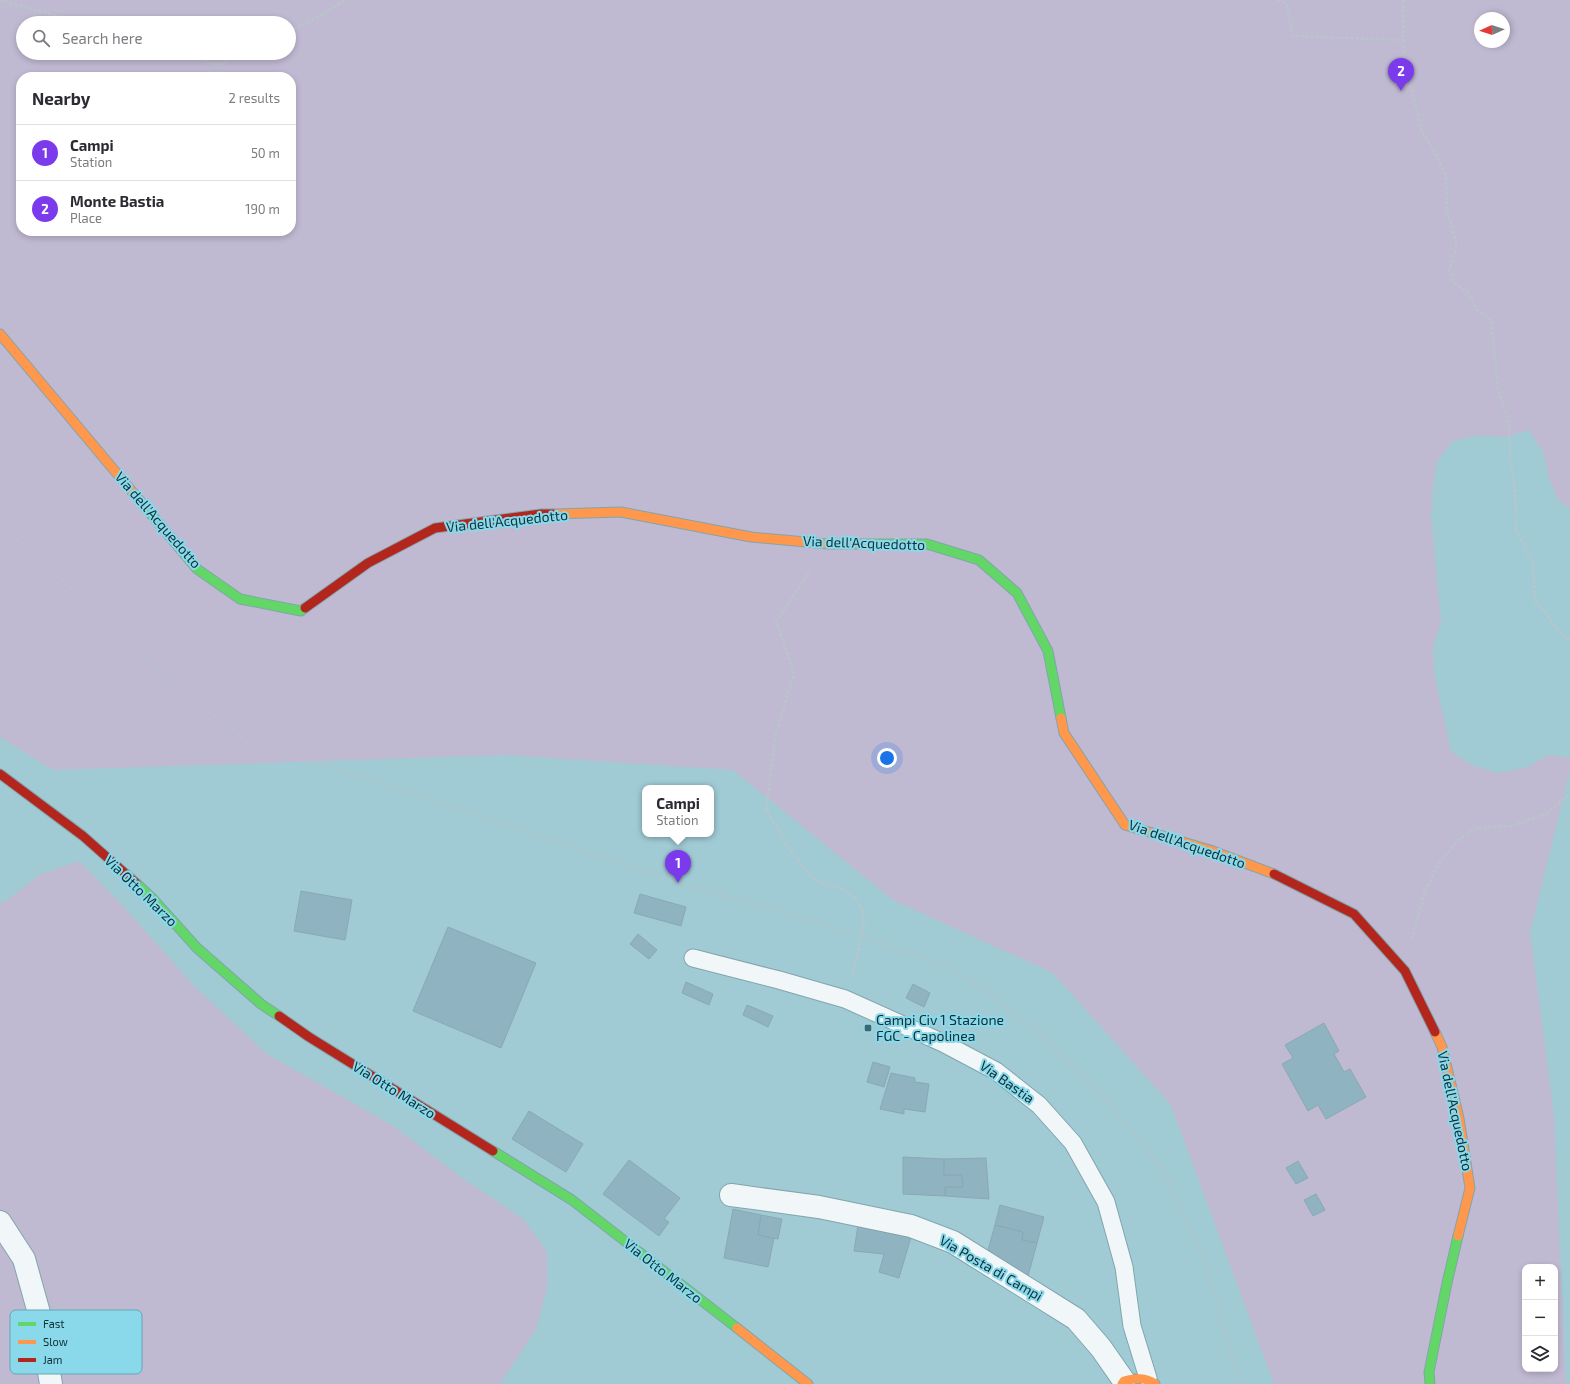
<!DOCTYPE html>
<meta charset="utf-8">
<style>
body{margin:0;font-family:"Exo 2",sans-serif;background:#f2f2f3;color:#2b2b33}
.controls{position:absolute;right:12px;bottom:12px;display:grid;overflow:hidden;border-radius:8px;box-shadow:0 2px 6px #0003}
.controls button{width:36px;height:36px;display:grid;place-items:center;padding:0;border:0;border-bottom:1px solid #e1e1e2;background:#fff;color:#2b2b33;font:20px sans-serif}
.compass{position:absolute;left:1474px;top:12px;width:36px;height:36px;border-radius:50%;background:#fff;box-shadow:0 2px 6px #0003;rotate:267deg}
.you{position:absolute;left:887px;top:758px;width:14px;height:14px;margin:-10px;border:3px solid #fff;border-radius:50%;background:#1a73e8;box-shadow:0 0 0 6px #1a73e833}
.badge{display:grid;place-items:center;width:26px;height:26px;border-radius:50%;background:#7c3aed;color:#fff;font-size:13px;font-weight:700}
.pin{position:absolute;translate:-50% -33px;filter:drop-shadow(0 1px 2px #0008)}
.pin::after{content:'';position:absolute;top:21px;width:14px;height:12px;background:inherit;clip-path:polygon(0 0,100% 0,50% 100%)}
.popup{position:absolute;left:642px;top:785px;width:72px;height:52px;box-sizing:border-box;display:grid;place-content:center;border-radius:8px;background:#fff;filter:drop-shadow(0 1px 3px #0005);font-size:13px;white-space:nowrap;color:#7c7c81}
.popup b{font-size:15px;color:#2b2b33}
.popup::after{content:'';position:absolute;left:50%;top:100%;margin-left:-8px;border:8px solid transparent;border-top-color:#fff}
.list{margin:0;padding:0;list-style:none}
h2{display:flex;justify-content:space-between;align-items:center;height:52px;margin:0;padding:0 16px;font-size:17px}
h2 small{font-size:13px;font-weight:400;color:#7c7c81}
.list li{display:grid;grid-template-columns:26px 1fr auto;gap:12px;align-items:center;box-sizing:border-box;height:56px;padding:0 16px;border-top:1px solid #e1e1e2}
.list b{display:block;font-size:15px;white-space:nowrap}
.list p{margin:0;font-size:13px;white-space:nowrap;color:#7c7c81}
.list em{font-size:13px;font-style:normal;color:#7c7c81}
.icon{flex:none;width:22px;height:22px;fill:none;stroke:currentColor;stroke-width:2;stroke-linecap:round;stroke-linejoin:round}
.map{position:relative;flex:none;width:1570px;height:1384px;overflow:hidden}
.search{position:absolute;background:#fff;box-shadow:0 2px 6px #0003;left:16px;top:16px;width:280px;height:44px;display:flex;align-items:center;gap:10px;box-sizing:border-box;padding:0 14px;border-radius:22px;color:#7c7c81;font-size:15px}
.panel{position:absolute;background:#fff;box-shadow:0 2px 6px #0003;left:16px;top:72px;width:280px;height:164px;border-radius:16px}
.map>svg:first-child{display:block}
.green{fill:#c0b9d2;fill-rule:evenodd}
.building{fill:#8fb3c1;stroke:#89a9b4}
.lines{fill:none;stroke-linecap:round;stroke-linejoin:round}
.lane-casing{stroke:#82a5ac;stroke-width:19}
.street-casing{stroke:#82a5ac;stroke-width:24}
.fast-casing{stroke:#82a5ac;stroke-width:11}
.slow-casing{stroke:#82a5ac;stroke-width:11}
.jam-casing{stroke:#82a5ac;stroke-width:11}
.path{stroke:#b9c6c9;stroke-width:2.5;stroke-dasharray:3 2;stroke-linecap:butt}
.lane{stroke:#f1f7f9;stroke-width:17}
.street{stroke:#f1f7f9;stroke-width:22}
.fast{stroke:#63d668;stroke-width:9}
.slow{stroke:#ff974d;stroke-width:9}
.jam{stroke:#b3261e;stroke-width:9}
.rail{stroke:#b7c4c7;stroke-width:3;stroke-dasharray:2 4;stroke-linecap:butt}
.poi-dot{fill:#40666e;stroke:#8ad9eb;stroke-width:1.5}
.labels{text-anchor:middle;stroke-width:4;stroke-linejoin:round;paint-order:stroke}
.street-label{font-size:14px;fill:#0d2f37;stroke:#8ad9eb}
.poi-label{font-size:14px;fill:#0d2f37;stroke:#8ad9eb;text-anchor:start}
.key{fill:#8ad9eb;stroke:#64a6b5;stroke-width:1}
.key-label{font-size:11px;fill:#0d2f37}
</style>
<div class="map">
<svg width="1570" height="1384" viewBox="0 0 1570 1384">
<rect width="100%" height="100%" fill="#a0cbd5"/>
<g class="green">
<path d="M0 0H1570V508L1559 502 1549 478 1543 452 1529 430 1505 437 1479 435 1453 441 1437 461 1433 486 1431 515 1441 622 1433 647 1434 673 1451 751 1471 765 1498 773 1525 768 1548 755 1570 758V770L1530 932 1554 1116 1566 1384H1274L1171 1105 1053 973 893 900 733 770 504 755 53 770 0 737ZM1480 18H1504V42H1480ZM23 23H289V53H23ZM21 77H291V231H21ZM1525 1267H1555V1369H1525Z"/>
<polygon points="79,861 125,908 193,985 267,1054 395,1127 458,1175 524,1220 547,1252 547,1290 536,1329 500,1384 0,1384 0,903 8,900 39,875"/>
</g>
<g class="building">
<polygon points="301,891 352,900 345,940 294,931"/>
<polygon points="640,894 686,907 681,926 634,913"/>
<polygon points="448,927 536,963 501,1048 413,1011"/>
<polygon points="638,934 657,950 649,959 630,944"/>
<polygon points="686,982 713,994 709,1005 682,993"/>
<polygon points="913,984 930,993 924,1007 906,998"/>
<polygon points="747,1005 773,1016 768,1027 743,1015"/>
<polygon points="1324,1023 1339,1051 1334,1054 1344,1072 1350,1069 1366,1097 1326,1119 1318,1105 1308,1111 1282,1064 1293,1058 1285,1045"/>
<polygon points="873,1062 890,1067 884,1087 867,1082"/>
<polygon points="891,1073 915,1078 915,1082 929,1084 925,1112 904,1109 904,1114 880,1109"/>
<polygon points="529,1111 583,1144 566,1172 512,1139"/>
<polygon points="903,1157 944,1159 944,1175 962,1175 963,1187 945,1187 945,1196 903,1194"/>
<polygon points="986,1158 989,1199 945,1196 945,1187 963,1187 962,1175 944,1175 944,1159"/>
<polygon points="629,1160 680,1198 664,1219 669,1222 659,1236 603,1194"/>
<polygon points="1298,1161 1308,1178 1296,1184 1286,1168"/>
<polygon points="1316,1194 1325,1210 1313,1216 1304,1200"/>
<polygon points="1000,1205 1044,1217 1037,1243 1022,1240 1023,1232 995,1225"/>
<polygon points="733,1209 761,1215 758,1235 774,1238 768,1267 724,1258"/>
<polygon points="761,1215 782,1219 778,1239 758,1235"/>
<polygon points="858,1225 912,1234 899,1278 879,1272 884,1254 854,1251"/>
<polygon points="995,1225 1023,1232 1022,1240 1037,1243 1027,1280 986,1257"/>
</g>
<g class="lines">
<defs>
<polyline id="lane" points="693,958 779,980 845,999 943,1043 996,1071 1039,1105 1073,1143 1106,1202 1124,1267 1132,1326 1148,1378"/>
<g id="street">
<polyline points="731,1195 819,1207 911,1226 953,1242 1076,1319 1101,1348 1124,1381"/>
<polyline points="0,1222 24,1259 39,1313 51,1384"/>
</g>
<g id="fast">
<polyline points="140,501 197,569 240,599 301,611 305,608"/>
<polyline points="863,544 927,544 979,560 1017,593 1048,651 1061,718"/>
<polyline points="136,883 152,898 197,948 261,1004 279,1016"/>
<polyline points="493,1151 572,1200 737,1328"/>
<polyline points="1430,1384 1429,1372 1447,1283 1458,1236"/>
</g>
<g id="slow">
<polyline points="0,334 140,501"/>
<polyline points="553,514 621,512 751,537 828,544 863,544"/>
<polyline points="1061,718 1064,733 1125,825 1210,850 1274,874"/>
<polyline points="1435,1032 1442,1047 1459,1118 1470,1188 1458,1236"/>
<polyline points="737,1328 808,1384"/>
<path d="M1122 1384 1124 1381C1136 1378 1145 1377 1155 1384"/>
</g>
<g id="jam">
<polyline points="305,608 368,563 435,528 541,514 553,514"/>
<polyline points="0,774 83,836 136,883"/>
<polyline points="1274,874 1354,914 1405,971 1435,1032"/>
<polyline points="279,1016 309,1037 493,1151"/>
</g>
</defs>
<use href="#lane" class="lane-casing"/>
<use href="#street" class="street-casing"/>
<use href="#fast" class="fast-casing"/>
<use href="#slow" class="slow-casing"/>
<use href="#jam" class="jam-casing"/>
<g class="path">
<polyline points="0,0 83,23"/>
<polyline points="1278,0 1287,4 1293,36 1404,40"/>
<polyline points="1403,0 1404,55 1422,132 1435,152 1446,177 1447,211 1457,245 1449,271 1454,283 1467,292 1477,309 1491,320 1498,389 1509,423 1510,456 1515,490 1516,530 1533,563 1535,600 1560,632 1570,640"/>
<polyline points="289,31 311,21 346,0"/>
<polyline points="181,53 218,65 243,53"/>
<polyline points="811,570 776,621 794,673 776,734 766,809 790,850 812,878 820,883 840,888 848,893 857,900 862,910 864,921 862,935 852,977"/>
<polyline points="1412,939 1425,891 1440,862 1456,842 1476,828 1511,826 1547,813 1570,794"/>
</g>
<use href="#lane" class="lane"/>
<use href="#street" class="street"/>
<use href="#fast" class="fast"/>
<use href="#slow" class="slow"/>
<use href="#jam" class="jam"/>
<polyline class="rail" points="0,522 158,672 248,742 409,792 678,883 816,921 951,966 1033,1027 1109,1102 1164,1170 1204,1260 1241,1384"/>
</g>
<rect class="poi-dot" x="864" y="1024" width="8" height="8" rx="2"/>
<g class="labels">
<g class="street-label">
<text transform="translate(158 520) rotate(49)" y="5">Via dell'Acquedotto</text>
<text transform="translate(507 521) rotate(-6)" y="5">Via dell'Acquedotto</text>
<text transform="translate(864 543) rotate(2)" y="5">Via dell'Acquedotto</text>
<text transform="translate(1187 844) rotate(19)" y="5">Via dell'Acquedotto</text>
<text transform="translate(141 891) rotate(44)" y="5">Via Otto Marzo</text>
<text transform="translate(1007 1082) rotate(35)" y="5">Via Bastia</text>
<text transform="translate(394 1090) rotate(32)" y="5">Via Otto Marzo</text>
<text transform="translate(1455 1111) rotate(78)" y="5">Via dell'Acquedotto</text>
<text transform="translate(991 1268) rotate(30)" y="5">Via Posta di Campi</text>
<text transform="translate(663 1271) rotate(38)" y="5">Via Otto Marzo</text>
</g>
<g class="poi-label">
<text x="876" y="1025">Campi Civ 1 Stazione<tspan x="876" dy="16">FGC - Capolinea</tspan></text>
</g>
</g>
<rect x="10" y="1310" width="132" height="64" rx="6" class="key"/>
<rect x="18" y="1322" width="18" height="4" fill="#63d668"/>
<rect x="18" y="1340" width="18" height="4" fill="#ff974d"/>
<rect x="18" y="1358" width="18" height="4" fill="#b3261e"/>
<g class="key-label">
<text x="43" y="1328">Fast</text>
<text x="43" y="1346">Slow</text>
<text x="43" y="1364">Jam</text>
</g>
</svg>
<div class="controls">
<button>+</button>
<button>−</button>
<button><svg class="icon" aria-label="layers" viewBox="0 0 24 24"><path d="M12 4l9 5-9 5-9-5zM3 14l9 5 9-5"/></svg></button>
</div>
<svg class="compass" viewBox="-18 -18 36 36"><path d="M0-13l5 13h-10z" fill="#e53935"/><path d="M0 13l5-13h-10z" fill="#7c7c81"/></svg>
<div class="you"></div>
<div class="pin badge" style="left:678px;top:883px">1</div>
<div class="popup"><b>Campi</b>Station</div>
<div class="pin badge" style="left:1401px;top:91px">2</div>
<div class="search"><svg class="icon" aria-label="search" viewBox="0 0 24 24"><circle cx="10" cy="10" r="6"/><path d="M15 15l6 6"/></svg>Search here</div>
<section class="panel">
<h2>Nearby<small>2 results</small></h2>
<ul class="list">
<li><span class="badge">1</span><div><b>Campi</b><p>Station</p></div><em>50 m</em></li>
<li><span class="badge">2</span><div><b>Monte Bastia</b><p>Place</p></div><em>190 m</em></li>
</ul>
</section>
</div>
